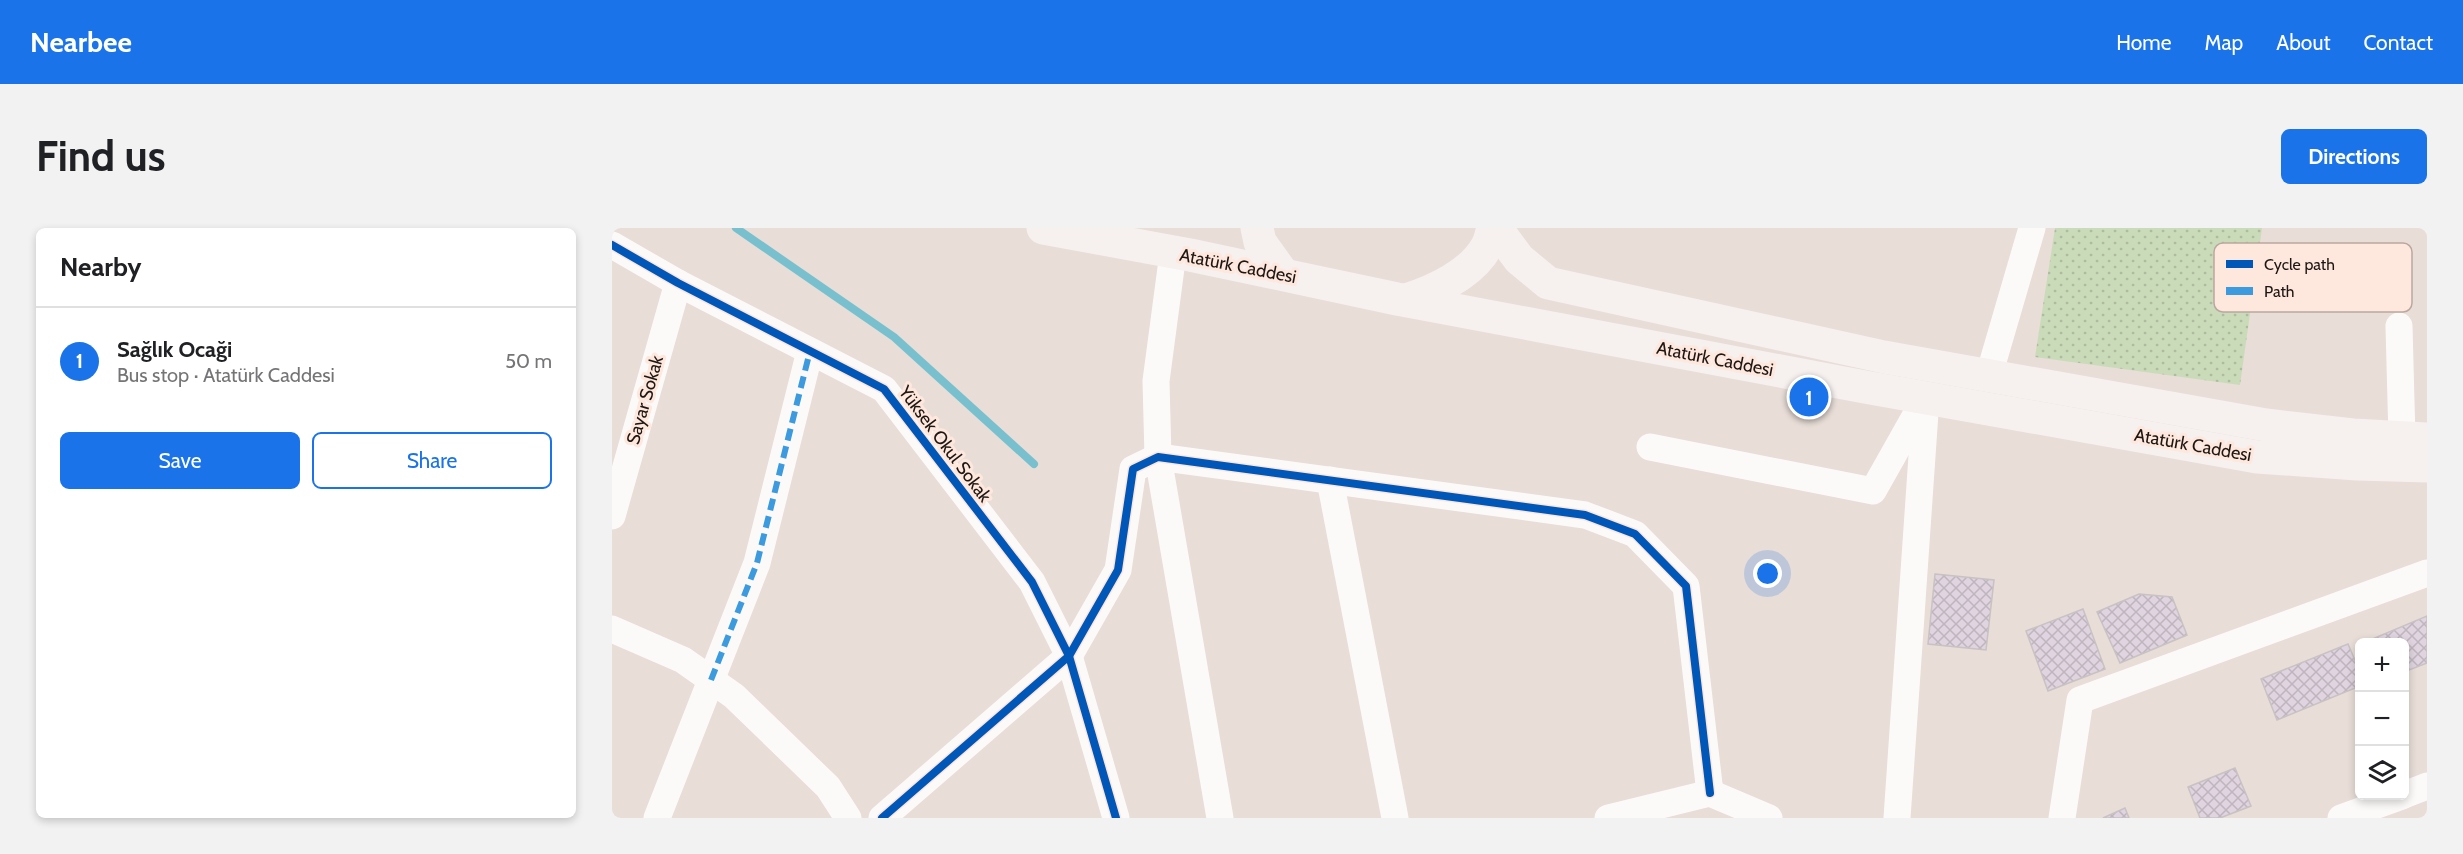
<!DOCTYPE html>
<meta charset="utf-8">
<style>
body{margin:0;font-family:Cabin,sans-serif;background:#f2f2f2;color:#202124}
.controls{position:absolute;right:18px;bottom:18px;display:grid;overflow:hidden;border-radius:9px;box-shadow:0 3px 9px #0003}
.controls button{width:54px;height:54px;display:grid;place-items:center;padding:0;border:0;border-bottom:2px solid #e0e0e0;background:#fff;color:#202124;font:30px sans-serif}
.you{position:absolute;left:1156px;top:346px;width:21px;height:21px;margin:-15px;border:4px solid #fff;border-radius:50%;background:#1a73e8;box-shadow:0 0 0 9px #1a73e833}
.badge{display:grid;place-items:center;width:39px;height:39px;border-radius:50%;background:#1a73e8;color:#fff;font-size:20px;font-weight:700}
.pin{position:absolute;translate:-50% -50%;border:3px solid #fff;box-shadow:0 2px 6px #0006}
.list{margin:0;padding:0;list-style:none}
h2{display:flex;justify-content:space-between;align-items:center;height:78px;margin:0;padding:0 24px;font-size:26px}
h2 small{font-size:20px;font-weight:400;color:#757577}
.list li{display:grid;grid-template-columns:39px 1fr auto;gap:18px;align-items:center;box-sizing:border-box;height:108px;padding:0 24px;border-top:2px solid #e0e0e0}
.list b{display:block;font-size:22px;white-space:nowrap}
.list p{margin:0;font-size:20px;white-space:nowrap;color:#757577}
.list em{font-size:20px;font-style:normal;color:#757577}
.actions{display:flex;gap:12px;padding:18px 24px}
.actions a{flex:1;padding:14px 0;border:2px solid #1a73e8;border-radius:9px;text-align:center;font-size:21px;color:#1a73e8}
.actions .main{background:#1a73e8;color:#fff}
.icon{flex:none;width:33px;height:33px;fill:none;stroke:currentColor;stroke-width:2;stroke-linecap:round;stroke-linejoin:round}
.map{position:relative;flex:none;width:1815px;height:590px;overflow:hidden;border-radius:9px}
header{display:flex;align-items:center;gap:36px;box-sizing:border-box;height:84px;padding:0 30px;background:#1a73e8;color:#fff}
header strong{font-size:28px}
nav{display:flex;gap:33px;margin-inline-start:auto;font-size:21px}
.intro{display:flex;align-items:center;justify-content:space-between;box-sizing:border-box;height:144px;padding:0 36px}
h1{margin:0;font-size:42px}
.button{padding:15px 27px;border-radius:9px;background:#1a73e8;color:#fff;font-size:21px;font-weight:700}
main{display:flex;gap:36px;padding:0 36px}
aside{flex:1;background:#fff;border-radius:9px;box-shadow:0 3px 9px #0003}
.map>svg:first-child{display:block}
.park{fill:url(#park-dots)}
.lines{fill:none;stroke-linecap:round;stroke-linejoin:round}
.stream{stroke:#79c0cf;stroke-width:8}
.building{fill:url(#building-cross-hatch);stroke:#c8c2c3;stroke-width:1.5}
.minor{stroke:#fcfaf9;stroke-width:27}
.major{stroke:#f6f0ef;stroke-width:33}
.quiet{stroke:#3c9ade;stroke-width:6;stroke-dasharray:12 6;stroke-linecap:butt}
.cycleway-casing{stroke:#fee7dc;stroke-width:11}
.cycleway{stroke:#0057b8;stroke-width:8}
.labels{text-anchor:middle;stroke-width:6;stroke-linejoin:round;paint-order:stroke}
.street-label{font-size:18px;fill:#1d1612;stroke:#fee7dc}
.key{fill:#fee7dc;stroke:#baa89f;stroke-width:1.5}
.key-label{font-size:16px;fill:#1d1612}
</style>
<header>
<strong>Nearbee</strong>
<nav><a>Home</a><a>Map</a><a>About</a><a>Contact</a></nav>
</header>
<div class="intro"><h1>Find us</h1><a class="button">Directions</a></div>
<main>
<aside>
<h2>Nearby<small></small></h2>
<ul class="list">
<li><span class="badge">1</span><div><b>Sağlık Ocaği</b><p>Bus stop · Atatürk Caddesi</p></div><em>50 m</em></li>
</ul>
<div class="actions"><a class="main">Save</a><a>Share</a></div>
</aside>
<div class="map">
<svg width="1815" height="590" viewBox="0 0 1815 590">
<defs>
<pattern id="park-dots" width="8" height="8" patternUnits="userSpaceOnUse" patternTransform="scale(1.5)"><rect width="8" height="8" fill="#cadbb9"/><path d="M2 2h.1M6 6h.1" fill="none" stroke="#adbb9e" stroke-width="1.8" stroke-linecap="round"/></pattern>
<pattern id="building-cross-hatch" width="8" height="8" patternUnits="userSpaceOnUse" patternTransform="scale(1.5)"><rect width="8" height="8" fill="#dfd4df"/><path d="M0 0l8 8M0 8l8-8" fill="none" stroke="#bfb5be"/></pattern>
</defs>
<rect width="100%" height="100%" fill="#e8ddd7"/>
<polygon class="park" points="1443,0 1650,0 1628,157 1423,129"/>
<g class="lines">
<polyline class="stream" points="124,0 282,109 422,236"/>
</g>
<g class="building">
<polygon points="1323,346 1382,352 1374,422 1316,416"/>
<polygon points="1527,366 1560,369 1575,407 1508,435 1485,384"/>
<polygon points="1471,381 1493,441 1436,463 1414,403"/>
<polygon points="1815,388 1815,435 1792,444 1792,415 1751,415"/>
<polygon points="1736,416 1748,444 1748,458 1665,492 1649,451"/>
<polygon points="1623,540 1639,578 1608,590 1588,590 1576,559"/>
<polygon points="1513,580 1517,590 1491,590"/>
</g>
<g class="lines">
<g class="minor">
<polyline points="0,17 66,55 272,161 420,354 457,428 504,590"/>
<polyline points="561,25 544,153 546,229 608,590"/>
<polyline points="1787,98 1790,211"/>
<polyline points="1377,147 1420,0"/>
<polyline points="1038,219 1261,263 1310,176"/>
<polyline points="718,252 783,590"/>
<polyline points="0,288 66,55"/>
<polyline points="0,401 71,432 122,468 216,559 236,590"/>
<polyline points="1792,567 1815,558"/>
<polyline points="45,590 145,335 198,123"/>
<polyline points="270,590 457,428 506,342 521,241 546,229 973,287 1023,306 1074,358 1098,565"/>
<polyline points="996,590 1098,565 1157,590"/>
<polyline points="1285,590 1314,170"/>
<polyline points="1450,590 1468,472 1815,345"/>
<polyline points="1729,590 1790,568"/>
</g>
<g class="major">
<polyline points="431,0 578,27 785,71 1253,159 1645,229 1745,236 1815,238"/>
<polyline points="645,0 648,14 671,46"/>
<polyline points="884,0 907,31 936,55 1272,129 1654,197 1741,207 1815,211"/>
<path d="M794 72C822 63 860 46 875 18 878 13 879 6 881 0"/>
</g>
<polyline class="quiet" points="99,452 145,335 198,123"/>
<defs>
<g id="cycleway">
<polyline points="0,17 66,55 272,161 420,354 457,428 504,590"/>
<polyline points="270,590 457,428 506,342 521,241 546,229 973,287 1023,306 1074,358 1098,565"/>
</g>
</defs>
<use href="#cycleway" class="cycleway-casing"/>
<use href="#cycleway" class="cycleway"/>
</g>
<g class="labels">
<g class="street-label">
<text transform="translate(626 38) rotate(11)" y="6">Atatürk Caddesi</text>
<text transform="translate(1103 131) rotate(11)" y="6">Atatürk Caddesi</text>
<text transform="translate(33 172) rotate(-74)" y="6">Sayar Sokak</text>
<text transform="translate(333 216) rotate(53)" y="6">Yüksek Okul Sokak</text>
<text transform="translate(1581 217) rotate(10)" y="6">Atatürk Caddesi</text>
</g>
</g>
<rect x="1602" y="15" width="198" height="69" rx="9" class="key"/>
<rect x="1614" y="32" width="27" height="8" fill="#0057b8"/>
<rect x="1614" y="59" width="27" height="8" fill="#3c9ade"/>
<g class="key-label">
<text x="1652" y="42">Cycle path</text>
<text x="1652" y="69">Path</text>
</g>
</svg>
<div class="controls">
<button>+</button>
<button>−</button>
<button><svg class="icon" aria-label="layers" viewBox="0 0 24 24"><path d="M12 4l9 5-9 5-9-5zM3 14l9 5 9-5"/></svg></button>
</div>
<div class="you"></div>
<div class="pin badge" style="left:1197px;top:169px">1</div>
</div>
</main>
